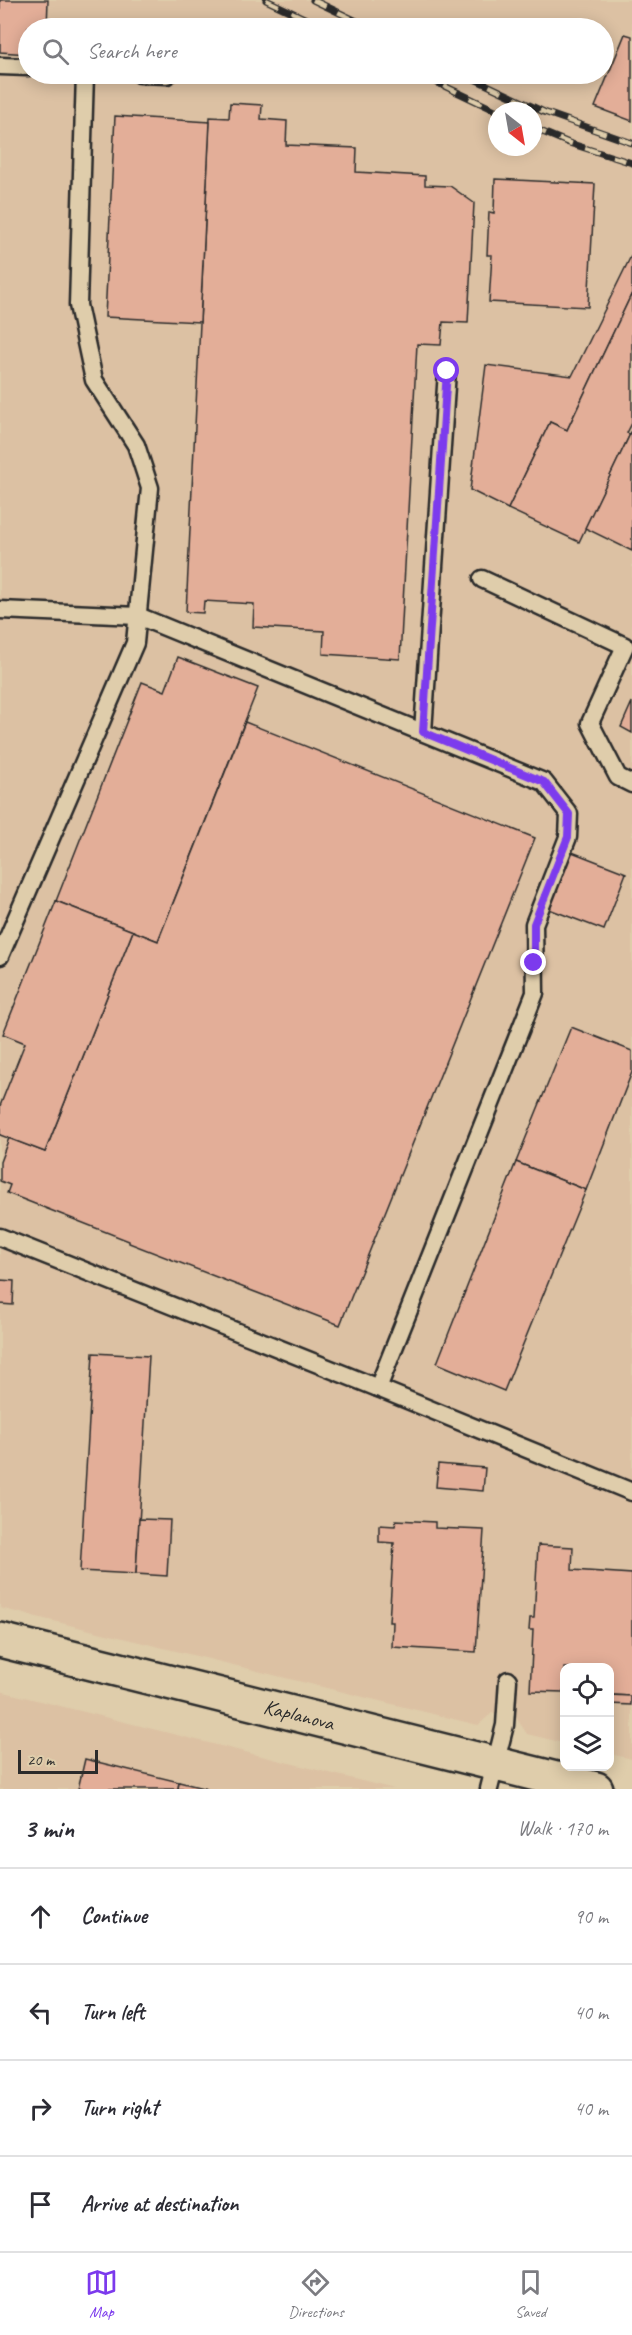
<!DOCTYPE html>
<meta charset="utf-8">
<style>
body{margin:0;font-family:Caveat,sans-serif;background:#f7f7f7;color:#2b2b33}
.controls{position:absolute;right:18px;bottom:18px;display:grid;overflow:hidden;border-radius:12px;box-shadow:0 3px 15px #0003}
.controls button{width:54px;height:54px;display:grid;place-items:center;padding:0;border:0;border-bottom:2px solid #e1e1e2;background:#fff;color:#2b2b33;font:30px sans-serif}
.compass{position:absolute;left:488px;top:102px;width:54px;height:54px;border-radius:50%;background:#fff;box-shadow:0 3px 15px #0003;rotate:149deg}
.scale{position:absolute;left:18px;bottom:15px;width:80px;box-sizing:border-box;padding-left:6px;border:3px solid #2b2b2b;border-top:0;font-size:16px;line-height:21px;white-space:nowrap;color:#2b2b2b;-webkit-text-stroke:4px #dfcdab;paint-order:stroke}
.stop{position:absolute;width:18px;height:18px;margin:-14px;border:4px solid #7c3aed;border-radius:50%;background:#fff}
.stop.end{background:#7c3aed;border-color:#fff;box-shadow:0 2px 6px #0008}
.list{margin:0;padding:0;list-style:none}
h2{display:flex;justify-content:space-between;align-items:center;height:78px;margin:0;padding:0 24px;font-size:26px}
h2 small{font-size:20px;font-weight:400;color:#7c7c81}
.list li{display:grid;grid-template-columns:39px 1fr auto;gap:18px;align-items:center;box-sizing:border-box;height:96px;padding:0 24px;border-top:2px solid #e1e1e2}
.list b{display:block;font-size:22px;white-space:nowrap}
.list em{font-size:20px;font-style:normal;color:#7c7c81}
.icon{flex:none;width:33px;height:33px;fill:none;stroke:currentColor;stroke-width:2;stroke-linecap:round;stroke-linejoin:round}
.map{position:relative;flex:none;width:632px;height:1789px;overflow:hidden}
.search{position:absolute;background:#fff;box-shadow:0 3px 15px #0003;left:18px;right:18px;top:18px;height:66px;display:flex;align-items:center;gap:15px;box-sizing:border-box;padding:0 21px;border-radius:33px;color:#7c7c81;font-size:22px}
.sheet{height:462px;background:#fff}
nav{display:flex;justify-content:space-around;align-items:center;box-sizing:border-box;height:84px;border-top:2px solid #e1e1e2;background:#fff;font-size:16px;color:#7c7c81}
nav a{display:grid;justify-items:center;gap:3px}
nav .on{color:#7c3aed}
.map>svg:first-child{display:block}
.built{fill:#dcc1a3;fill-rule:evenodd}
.building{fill:#e3ae98;stroke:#2b2b2b;stroke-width:1.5}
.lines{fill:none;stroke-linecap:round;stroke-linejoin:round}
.lane-casing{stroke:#2b2b2b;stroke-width:21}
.secondary-casing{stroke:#2b2b2b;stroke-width:38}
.lane{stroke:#dfcdab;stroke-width:16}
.secondary{stroke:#dfcdab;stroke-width:33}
.rail-casing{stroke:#2b2b2b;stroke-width:7}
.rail{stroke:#dfcdab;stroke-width:4.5;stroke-dasharray:14;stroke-linecap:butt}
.route{stroke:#7c3aed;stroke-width:8}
.labels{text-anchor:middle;stroke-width:6;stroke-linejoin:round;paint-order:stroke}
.street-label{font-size:21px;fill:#2b2b2b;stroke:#dfcdab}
</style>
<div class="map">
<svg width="632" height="1789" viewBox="0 0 632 1789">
<rect width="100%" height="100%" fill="#dfcdab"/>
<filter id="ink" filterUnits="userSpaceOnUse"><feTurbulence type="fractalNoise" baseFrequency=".0167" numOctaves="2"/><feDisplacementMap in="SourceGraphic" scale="12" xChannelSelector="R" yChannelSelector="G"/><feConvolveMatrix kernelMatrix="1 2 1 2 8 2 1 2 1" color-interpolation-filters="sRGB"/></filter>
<g filter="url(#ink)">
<g class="built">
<path d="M0 0H632V1759L610 1754V1668H564V1743L527 1734 517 1719 492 1713 478 1725 0 1608ZM28 28H604V74H28ZM497 111H533V147H497Z"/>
<polygon points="0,1691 394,1789 0,1789"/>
</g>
<g class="building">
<polygon points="0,0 48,0 47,28 28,28 28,54 0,52"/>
<polygon points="625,34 632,36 632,121 595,107"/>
<polygon points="230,103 262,105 261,119 287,121 286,145 357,148 356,172 425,176 425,185 450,186 474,203 468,323 443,322 441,345 417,344 400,659 323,654 324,631 253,627 254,604 204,601 203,613 186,612 210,117 229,118"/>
<polygon points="115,116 210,122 200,322 105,317"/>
<polygon points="495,179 595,184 588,307 489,302 492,255 487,255 489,212 494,213"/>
<polygon points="632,254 632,293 567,430 550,422 508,509 470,490 486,365 572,376"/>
<polygon points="632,293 632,423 627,433 630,434 579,542 508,509 550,422 567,430"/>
<polygon points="632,430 632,551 585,528"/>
<polygon points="178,657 258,688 158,941 56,901 142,682 165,691"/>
<polygon points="632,702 632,733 621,727"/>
<polygon points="245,722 535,838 340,1325 129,1243 129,1241 7,1193 10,1185 0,1181 0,1162 9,1138 45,1152 133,931 158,941"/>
<polygon points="572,852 626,873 604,930 549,909"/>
<polygon points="56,901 133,931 45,1152 0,1135 0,1106 25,1043 3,1034"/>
<polygon points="571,1027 632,1051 632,1072 586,1190 516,1162"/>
<polygon points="516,1162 586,1190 504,1391 437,1363"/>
<polygon points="0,1280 14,1281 13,1305 0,1304"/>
<polygon points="93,1353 149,1356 136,1574 80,1571"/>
<polygon points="438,1464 485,1468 483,1491 436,1487"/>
<polygon points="139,1519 170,1520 167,1576 136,1574"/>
<polygon points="396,1520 435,1522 435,1528 484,1530 476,1652 392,1647 393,1622 389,1622 394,1543 379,1542 379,1525 395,1526"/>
<polygon points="538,1545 573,1547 572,1570 632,1574 632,1696 610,1695 610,1668 564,1668 564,1692 530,1691 533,1630 529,1630 530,1618 534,1618"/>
<polygon points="610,1695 631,1696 631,1705 610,1704"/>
<polygon points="85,1759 179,1782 178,1789 78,1789"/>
<polygon points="179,1782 207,1789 178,1789"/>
</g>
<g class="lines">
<defs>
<g id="lane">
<polyline points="0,66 28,67"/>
<polyline points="140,74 167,75"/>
<polyline points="482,579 625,646 590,723 618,777 632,784"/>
<polyline points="0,610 138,616 544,782 569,814 568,837 534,924 535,993 378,1388"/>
<polyline points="423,732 447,371"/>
<polyline points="0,956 135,643 150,488 136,445 94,380 78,305 85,74"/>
<polyline points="0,1237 378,1388 632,1492"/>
<polyline points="489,1789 505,1725 508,1680"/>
</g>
<g id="secondary">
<path id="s1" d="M0 1640 596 1789"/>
</g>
</defs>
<use href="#lane" class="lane-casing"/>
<use href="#secondary" class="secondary-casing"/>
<use href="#lane" class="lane"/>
<use href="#secondary" class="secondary"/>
<defs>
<g id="rail">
<polyline points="266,0 325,28"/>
<polyline points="313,0 371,28"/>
<polyline points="419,74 497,111"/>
<polyline points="464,74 544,112 632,143"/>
<polyline points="533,128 569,143 632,163"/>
</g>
</defs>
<use href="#rail" class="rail-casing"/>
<use href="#rail" class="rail"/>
</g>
</g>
<g class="lines" filter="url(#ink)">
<polyline class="route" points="447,371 423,732 544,782 569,814 568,837 534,924 534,963"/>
</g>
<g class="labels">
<g class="street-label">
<text dy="7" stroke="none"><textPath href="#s1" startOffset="308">Kaplanova</textPath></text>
</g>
</g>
</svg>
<div class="controls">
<button><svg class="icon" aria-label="locate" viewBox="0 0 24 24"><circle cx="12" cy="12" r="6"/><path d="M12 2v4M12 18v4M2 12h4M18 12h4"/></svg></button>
<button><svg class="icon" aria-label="layers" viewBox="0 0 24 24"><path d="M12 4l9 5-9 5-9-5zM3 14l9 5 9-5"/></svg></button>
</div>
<svg class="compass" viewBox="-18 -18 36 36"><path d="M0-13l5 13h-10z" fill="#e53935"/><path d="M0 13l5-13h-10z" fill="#7c7c81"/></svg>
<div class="scale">20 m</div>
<div class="stop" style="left:447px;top:371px"></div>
<div class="stop end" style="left:534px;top:963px"></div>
<div class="search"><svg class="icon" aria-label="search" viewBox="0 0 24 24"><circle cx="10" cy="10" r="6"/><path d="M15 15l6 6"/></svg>Search here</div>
</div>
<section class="sheet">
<h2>3 min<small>Walk · 170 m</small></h2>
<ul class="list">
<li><svg class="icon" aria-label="ahead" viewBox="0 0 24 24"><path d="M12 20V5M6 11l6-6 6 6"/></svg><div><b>Continue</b></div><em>90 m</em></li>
<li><svg class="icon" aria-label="left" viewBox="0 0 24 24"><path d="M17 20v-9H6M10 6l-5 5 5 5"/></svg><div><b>Turn left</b></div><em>40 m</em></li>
<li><svg class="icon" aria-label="right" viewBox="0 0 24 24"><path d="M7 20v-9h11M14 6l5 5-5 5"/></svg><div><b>Turn right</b></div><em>40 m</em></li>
<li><svg class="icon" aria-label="arrive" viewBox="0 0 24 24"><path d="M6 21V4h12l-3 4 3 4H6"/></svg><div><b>Arrive at destination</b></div></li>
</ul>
</section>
<nav>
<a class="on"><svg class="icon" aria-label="map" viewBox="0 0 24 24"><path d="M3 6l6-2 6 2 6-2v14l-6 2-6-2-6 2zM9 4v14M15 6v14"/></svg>Map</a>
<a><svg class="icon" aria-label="directions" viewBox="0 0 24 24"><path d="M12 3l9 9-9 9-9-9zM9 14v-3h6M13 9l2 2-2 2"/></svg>Directions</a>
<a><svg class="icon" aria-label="saved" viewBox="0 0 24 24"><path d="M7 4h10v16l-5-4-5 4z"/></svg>Saved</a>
</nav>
